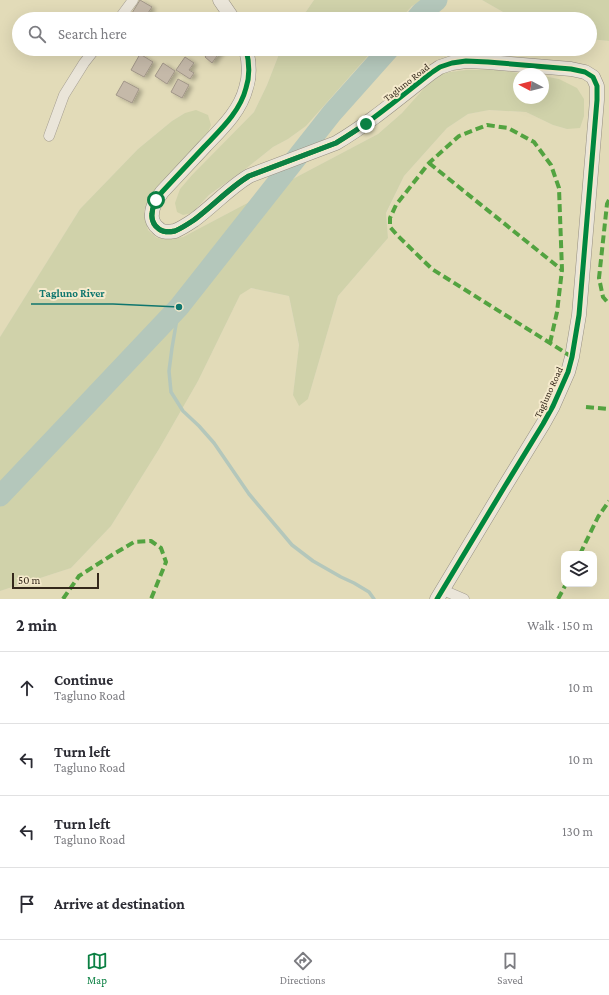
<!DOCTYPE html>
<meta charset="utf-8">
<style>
body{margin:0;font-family:"Crimson Pro",serif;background:#f7f7f7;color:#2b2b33}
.controls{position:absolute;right:12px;bottom:12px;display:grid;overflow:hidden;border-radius:8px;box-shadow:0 4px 16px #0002}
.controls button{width:36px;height:36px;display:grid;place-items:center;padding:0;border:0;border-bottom:1px solid #e1e1e2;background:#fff;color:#2b2b33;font:20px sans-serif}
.compass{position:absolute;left:513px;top:68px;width:36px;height:36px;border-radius:50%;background:#fff;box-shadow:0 4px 16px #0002;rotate:277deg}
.scale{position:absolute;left:12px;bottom:10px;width:87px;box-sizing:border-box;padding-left:4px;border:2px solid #34281b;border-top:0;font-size:11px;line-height:14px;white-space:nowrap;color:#34281b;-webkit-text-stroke:3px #f5eacc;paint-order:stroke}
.stop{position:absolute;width:12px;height:12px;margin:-9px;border:3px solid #0b8043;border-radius:50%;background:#fff}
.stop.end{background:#0b8043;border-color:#fff;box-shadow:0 1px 4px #0008}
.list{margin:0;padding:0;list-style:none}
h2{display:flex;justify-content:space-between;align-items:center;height:52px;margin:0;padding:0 16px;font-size:17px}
h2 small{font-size:13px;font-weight:400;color:#7c7c81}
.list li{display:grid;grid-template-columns:26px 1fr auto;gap:12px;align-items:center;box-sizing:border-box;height:72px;padding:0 16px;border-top:1px solid #e1e1e2}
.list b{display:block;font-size:15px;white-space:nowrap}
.list p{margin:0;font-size:13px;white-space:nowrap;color:#7c7c81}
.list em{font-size:13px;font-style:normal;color:#7c7c81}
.icon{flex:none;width:22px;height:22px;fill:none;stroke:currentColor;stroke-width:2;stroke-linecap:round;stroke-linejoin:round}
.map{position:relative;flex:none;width:609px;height:599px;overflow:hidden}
.search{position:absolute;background:#fff;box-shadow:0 4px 16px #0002;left:12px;right:12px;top:12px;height:44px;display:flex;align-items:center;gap:10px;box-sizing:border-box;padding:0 14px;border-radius:22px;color:#7c7c81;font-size:15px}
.sheet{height:340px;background:#fff}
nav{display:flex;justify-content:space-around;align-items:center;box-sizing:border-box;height:56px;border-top:1px solid #e1e1e2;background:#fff;font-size:11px;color:#7c7c81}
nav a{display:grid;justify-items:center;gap:2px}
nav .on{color:#0b8043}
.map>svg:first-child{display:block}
.farmland{fill:#e2dbb8;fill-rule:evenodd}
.green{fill:#d0d2aa}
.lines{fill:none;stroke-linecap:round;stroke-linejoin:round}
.stream{stroke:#b4c7bb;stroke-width:3.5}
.river{stroke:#b4c7bb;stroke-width:21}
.building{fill:#c5b9a9;stroke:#a19688;filter:url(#shadow)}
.street-casing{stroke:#a69f92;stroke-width:11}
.secondary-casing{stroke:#968f82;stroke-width:15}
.street{stroke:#eae5d9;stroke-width:10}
.secondary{stroke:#eae5d9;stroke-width:14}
.quiet{stroke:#53a340;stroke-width:4;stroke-dasharray:8 4;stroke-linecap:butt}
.cycleway-casing{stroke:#f5eacc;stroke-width:8}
.cycleway{stroke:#00873e;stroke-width:5}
.route{stroke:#0b8043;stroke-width:5}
.labels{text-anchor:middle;stroke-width:4;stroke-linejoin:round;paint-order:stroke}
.street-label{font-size:10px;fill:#34281b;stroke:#f5eacc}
.leader{fill:none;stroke:#0f766e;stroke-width:1.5}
.callout-dot{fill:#0f766e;stroke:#f5eacc;stroke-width:1.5}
.callout-label{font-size:11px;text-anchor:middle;font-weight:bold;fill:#0f766e;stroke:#f5eacc;stroke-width:4;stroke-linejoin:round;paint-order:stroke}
</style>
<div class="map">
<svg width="609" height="599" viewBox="0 0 609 599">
<defs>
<filter id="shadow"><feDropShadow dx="3.5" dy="2" stdDeviation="2" flood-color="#0004"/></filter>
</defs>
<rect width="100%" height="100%" fill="#e2dbc8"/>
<g class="farmland">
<path d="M0 0H314L301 19H19V49H281L267 85 254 112 192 175 180 189 192 213 209 196 248 167 273 147 288 139 306 126 374 49H590V39L609 41V599H0V591L71 568 111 526 159 449 198 381 240 295 250 288 289 296 299 346 293 395 308 399 338 296 388 238 386 214 404 176 447 128 468 114 488 110 526 112 553 125 567 129 559 79 543 76V74H526L496 70H466L443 73 402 113 378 134 183 237 170 239 157 238 148 230 144 211 151 195 170 176 185 113 172 121 138 149 80 209 0 337ZM564 554H594V584H564Z"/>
<polygon points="422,0 482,0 515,19 400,19 412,6"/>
</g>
<g class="green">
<polygon points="314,0 422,0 412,6 400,19 301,19"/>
<polygon points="482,0 609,0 609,41 590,39 590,19 515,19"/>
<polygon points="281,49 374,49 306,126 288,139 273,147 248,167 209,195 192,213 183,215 177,212 175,203 180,189 192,175 254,112 267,85"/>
<polygon points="466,70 496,70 526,74 519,74 519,98 543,98 543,76 559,79 577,88 584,99 584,116 580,128 567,129 553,125 526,112 489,110 468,114 447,128 404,176 386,213 388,238 338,296 308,399 299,406 293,395 299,345 289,296 251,288 240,295 198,381 159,449 111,526 71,568 0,591 0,337 80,209 138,149 172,121 185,113 196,110 208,115 211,125 207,135 170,176 151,195 144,211 148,230 157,238 170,239 183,237 378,134 402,113 428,84 443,73"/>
</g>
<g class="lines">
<polyline class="stream" points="179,307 172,348 169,371 171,392 183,411 199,426 214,443 249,494 292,545 313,561 341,577 354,583 369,592 374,599"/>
<g class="river">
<polyline points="416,19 421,13 437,0"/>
<polyline points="0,496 92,399 179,307 332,113 389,49"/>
</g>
</g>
<g class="building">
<polygon points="140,0 152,7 144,19 142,19 132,13"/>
<polygon points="211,49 222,49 212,63 205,57"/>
<polygon points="140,54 153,62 144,77 131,70"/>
<polygon points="185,57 194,63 189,70 194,73 190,79 176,70"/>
<polygon points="163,63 175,71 167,84 155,76"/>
<polygon points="178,79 189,85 182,98 171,92"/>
<polygon points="124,81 139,89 132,103 116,95"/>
</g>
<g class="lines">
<defs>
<g id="street">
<polyline points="119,19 133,0"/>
<polyline points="49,136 64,95 84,63 95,49"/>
<polyline points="443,590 464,599"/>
</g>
<g id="secondary">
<polyline points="220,0 233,19"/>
<path d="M246 49C249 61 250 76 246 88 240 112 220 130 204 147 190 162 176 177 162 192 157 199 152 206 152 214 151 219 154 225 158 228 162 233 169 232 175 231 182 228 188 224 194 220 213 206 229 188 249 176L336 143C370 123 400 97 431 73L440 67 452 63 466 61 488 62 571 69 585 72 593 77 597 86V100L579 315 572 357 568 372 553 406 543 424 505 486 437 599"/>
</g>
</defs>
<use href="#street" class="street-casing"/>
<use href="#secondary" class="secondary-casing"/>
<use href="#street" class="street"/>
<use href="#secondary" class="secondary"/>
<g class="quiet">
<polyline points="429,163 562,270"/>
<polyline points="609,200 607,204 599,278 603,297 609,304"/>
<polyline points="550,343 557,312 562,270 559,188 551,165 534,142 508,128 487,125 459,136 429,163 396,205 390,218 390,227 397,235 432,269 550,343 572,357"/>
<polyline points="586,407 609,409"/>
<polyline points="580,554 598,517 609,501"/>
<polyline points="63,599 79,576 112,555 134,542 151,541 161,548 166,562 151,599"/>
<polyline points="558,599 566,584"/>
</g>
<defs>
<path id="cycleway" d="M246 49C249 61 250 76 246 88 240 112 220 130 204 147 190 162 176 177 162 192 157 199 152 206 152 214 151 219 154 225 158 228 162 233 169 232 175 231 182 228 188 224 194 220 213 206 229 188 249 176L336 143C370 123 400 97 431 73L440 67 452 63 466 61 488 62 571 69 585 72 593 77 597 86V100L579 315 572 357 568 372 553 406 543 424 505 486 437 599"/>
</defs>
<use href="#cycleway" class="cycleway-casing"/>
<use href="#cycleway" class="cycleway"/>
</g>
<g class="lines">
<path class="route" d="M156 200C154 205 152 209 152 214 151 228 163 234 175 231 182 228 188 224 194 220 213 206 229 188 249 176L336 143 366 124"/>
</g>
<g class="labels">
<g class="street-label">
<text transform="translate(406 82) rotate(-38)" y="4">Tagluno Road</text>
<text transform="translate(548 392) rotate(-65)" y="4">Tagluno Road</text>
</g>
</g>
<path class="leader" d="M179 307L113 304H31"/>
<circle class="callout-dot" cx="179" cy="307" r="4"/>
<g class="callout-label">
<text x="72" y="297">Tagluno River</text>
</g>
</svg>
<div class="controls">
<button><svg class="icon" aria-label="layers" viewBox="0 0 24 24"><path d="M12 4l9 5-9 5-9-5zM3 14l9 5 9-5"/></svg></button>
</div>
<svg class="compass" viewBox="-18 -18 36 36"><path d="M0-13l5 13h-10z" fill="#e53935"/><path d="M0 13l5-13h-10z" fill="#7c7c81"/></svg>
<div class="scale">50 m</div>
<div class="stop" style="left:156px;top:200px"></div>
<div class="stop end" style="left:366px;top:124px"></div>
<div class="search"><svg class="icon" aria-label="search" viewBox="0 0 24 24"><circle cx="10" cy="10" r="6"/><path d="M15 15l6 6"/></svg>Search here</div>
</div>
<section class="sheet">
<h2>2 min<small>Walk · 150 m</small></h2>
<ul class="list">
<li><svg class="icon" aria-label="ahead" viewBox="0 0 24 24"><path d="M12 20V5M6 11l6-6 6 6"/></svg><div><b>Continue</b><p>Tagluno Road</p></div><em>10 m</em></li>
<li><svg class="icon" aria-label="left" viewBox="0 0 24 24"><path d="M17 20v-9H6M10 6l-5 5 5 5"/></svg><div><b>Turn left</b><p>Tagluno Road</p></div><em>10 m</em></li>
<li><svg class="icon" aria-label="left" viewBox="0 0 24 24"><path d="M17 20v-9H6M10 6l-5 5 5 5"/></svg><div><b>Turn left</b><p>Tagluno Road</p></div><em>130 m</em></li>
<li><svg class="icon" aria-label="arrive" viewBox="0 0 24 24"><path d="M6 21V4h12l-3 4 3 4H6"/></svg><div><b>Arrive at destination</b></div></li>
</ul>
</section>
<nav>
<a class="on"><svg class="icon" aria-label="map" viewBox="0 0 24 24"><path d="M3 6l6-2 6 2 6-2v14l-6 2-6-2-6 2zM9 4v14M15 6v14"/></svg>Map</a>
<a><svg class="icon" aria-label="directions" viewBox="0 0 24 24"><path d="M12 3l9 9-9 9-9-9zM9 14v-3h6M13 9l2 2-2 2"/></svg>Directions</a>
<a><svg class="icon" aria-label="saved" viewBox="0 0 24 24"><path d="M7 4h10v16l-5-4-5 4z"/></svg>Saved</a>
</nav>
